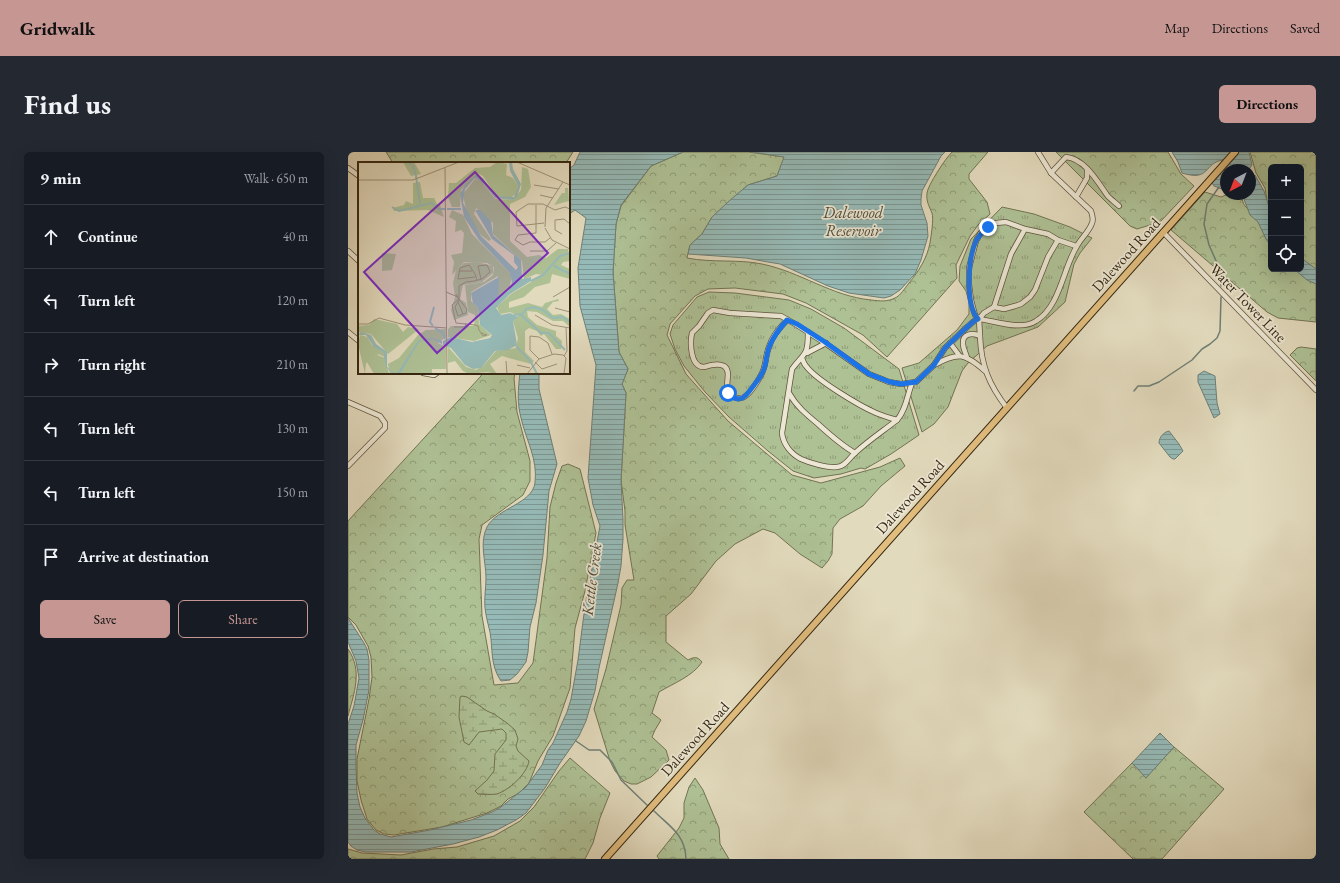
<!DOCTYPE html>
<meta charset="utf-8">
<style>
body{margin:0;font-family:"EB Garamond",serif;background:#242831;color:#f1f3f6}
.controls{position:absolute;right:12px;top:12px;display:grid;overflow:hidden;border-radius:6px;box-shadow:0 4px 16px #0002}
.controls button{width:36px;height:36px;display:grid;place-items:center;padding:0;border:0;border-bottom:1px solid #363941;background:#171b24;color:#f1f3f6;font:20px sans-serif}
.compass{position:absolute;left:872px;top:12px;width:36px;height:36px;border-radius:50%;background:#171b24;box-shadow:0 4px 16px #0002;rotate:222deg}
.stop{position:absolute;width:12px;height:12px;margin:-9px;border:3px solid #1a73e8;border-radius:50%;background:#fff}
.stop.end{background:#1a73e8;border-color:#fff;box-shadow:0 1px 4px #0008}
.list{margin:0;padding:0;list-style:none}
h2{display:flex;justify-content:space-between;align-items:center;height:52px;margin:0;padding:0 16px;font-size:17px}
h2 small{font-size:13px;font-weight:400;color:#9ea1a6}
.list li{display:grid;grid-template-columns:26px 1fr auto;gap:12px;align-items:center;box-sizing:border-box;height:64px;padding:0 16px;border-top:1px solid #363941}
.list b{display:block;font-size:15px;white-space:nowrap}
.list em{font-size:13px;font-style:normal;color:#9ea1a6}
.actions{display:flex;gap:8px;padding:12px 16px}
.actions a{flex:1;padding:9px 0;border:1px solid #c59692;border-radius:6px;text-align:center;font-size:14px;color:#c59692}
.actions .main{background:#c59692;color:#111}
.icon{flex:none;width:22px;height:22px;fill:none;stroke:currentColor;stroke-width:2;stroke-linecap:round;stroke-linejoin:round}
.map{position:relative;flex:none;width:968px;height:707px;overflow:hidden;border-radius:6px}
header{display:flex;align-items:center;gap:24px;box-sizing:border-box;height:56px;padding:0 20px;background:#c59692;color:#111}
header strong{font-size:19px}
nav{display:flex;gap:22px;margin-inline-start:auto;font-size:14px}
.intro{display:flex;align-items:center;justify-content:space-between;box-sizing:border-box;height:96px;padding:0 24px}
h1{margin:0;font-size:28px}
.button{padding:10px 18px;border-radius:6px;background:#c59692;color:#111;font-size:14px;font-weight:700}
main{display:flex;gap:24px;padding:0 24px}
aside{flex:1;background:#171b24;border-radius:6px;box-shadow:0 4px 16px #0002}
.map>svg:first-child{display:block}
.forest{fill:url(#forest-crowns);stroke:#727453;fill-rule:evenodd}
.wetland{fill:url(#wetland-marsh);stroke:#727453}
.park{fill:url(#park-tufts);stroke:#727453}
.water{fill:url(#water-rules);stroke:#6f7f75}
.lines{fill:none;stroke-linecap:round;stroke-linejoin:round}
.stream{stroke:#6f7f75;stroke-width:1.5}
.minor-casing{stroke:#60533c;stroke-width:6}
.major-casing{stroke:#352611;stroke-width:8}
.minor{stroke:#ece7d4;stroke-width:4.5}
.major{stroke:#e1bd7e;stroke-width:6}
.route{stroke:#1a73e8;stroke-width:5}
.labels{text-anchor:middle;stroke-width:3.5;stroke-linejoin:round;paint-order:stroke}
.street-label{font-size:15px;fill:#352611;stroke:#ece7d4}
.water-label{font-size:16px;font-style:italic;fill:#4d4b3a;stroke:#ece7d4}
.inset-river{fill:none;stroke:#96bab7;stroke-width:2}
.inset-road{fill:none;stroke:#9d9278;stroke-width:1}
.view{fill:#7b2cbf;fill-opacity:0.15;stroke:#7b2cbf;stroke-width:2}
.inset-edge{fill:none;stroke:#352611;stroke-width:2}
</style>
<header>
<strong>Gridwalk</strong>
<nav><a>Map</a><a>Directions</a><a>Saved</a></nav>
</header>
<div class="intro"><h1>Find us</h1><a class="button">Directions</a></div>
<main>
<aside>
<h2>9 min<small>Walk · 650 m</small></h2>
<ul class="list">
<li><svg class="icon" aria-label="ahead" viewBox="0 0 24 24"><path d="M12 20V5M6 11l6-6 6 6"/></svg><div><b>Continue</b></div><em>40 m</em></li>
<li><svg class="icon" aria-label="left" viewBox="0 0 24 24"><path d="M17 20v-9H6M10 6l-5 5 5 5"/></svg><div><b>Turn left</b></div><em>120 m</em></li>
<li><svg class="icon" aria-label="right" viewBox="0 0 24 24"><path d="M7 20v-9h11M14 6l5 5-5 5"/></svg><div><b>Turn right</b></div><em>210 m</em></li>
<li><svg class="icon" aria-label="left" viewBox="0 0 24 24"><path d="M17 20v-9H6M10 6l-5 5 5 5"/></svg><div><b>Turn left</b></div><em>130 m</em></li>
<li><svg class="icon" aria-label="left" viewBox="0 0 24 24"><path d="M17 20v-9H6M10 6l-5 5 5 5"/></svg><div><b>Turn left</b></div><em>150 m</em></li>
<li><svg class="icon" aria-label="arrive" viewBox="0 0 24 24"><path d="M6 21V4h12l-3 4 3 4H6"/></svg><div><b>Arrive at destination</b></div></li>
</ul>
<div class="actions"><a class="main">Save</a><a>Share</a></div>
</aside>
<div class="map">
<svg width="968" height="707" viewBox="0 0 968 707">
<defs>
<pattern id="forest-crowns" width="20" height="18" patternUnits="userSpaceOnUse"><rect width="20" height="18" fill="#aec195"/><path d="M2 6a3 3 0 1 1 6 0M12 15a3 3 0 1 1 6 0" fill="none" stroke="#8e9d78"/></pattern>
<pattern id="wetland-marsh" width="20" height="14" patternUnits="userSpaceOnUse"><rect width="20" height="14" fill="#aec195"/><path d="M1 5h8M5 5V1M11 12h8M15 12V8" fill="none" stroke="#8e9d78"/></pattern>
<pattern id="park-tufts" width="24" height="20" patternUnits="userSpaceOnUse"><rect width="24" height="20" fill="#aec195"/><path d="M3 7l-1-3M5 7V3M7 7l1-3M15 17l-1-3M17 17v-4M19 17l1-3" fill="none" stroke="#8e9d78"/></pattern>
<pattern id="water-rules" width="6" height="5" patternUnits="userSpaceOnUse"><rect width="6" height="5" fill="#96bab7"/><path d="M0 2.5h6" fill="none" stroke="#7b9793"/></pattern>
</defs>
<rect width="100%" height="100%" fill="#e2dabd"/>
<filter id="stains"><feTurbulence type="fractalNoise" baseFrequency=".005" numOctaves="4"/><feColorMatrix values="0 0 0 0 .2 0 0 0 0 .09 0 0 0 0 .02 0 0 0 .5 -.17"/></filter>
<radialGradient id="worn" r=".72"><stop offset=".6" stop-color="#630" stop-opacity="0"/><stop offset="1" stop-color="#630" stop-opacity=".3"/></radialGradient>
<g class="forest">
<polygon points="38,0 225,0 218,11 45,11"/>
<path d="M335 0H400L437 5 429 24 400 33 364 65 354 82 342 93 339 106C364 111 390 107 414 112 453 120 483 144 523 148 532 149 539 150 547 146 552 144 557 136 561 131 571 119 579 106 582 91 583 84 586 67 584 61 581 54 578 49 579 41 580 33 597 7 604 0H640L621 22V27L639 50 642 62 630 73 622 84 608 113 609 126 539 205 515 183 458 151 435 142 387 136 360 137 347 144 322 172 319 183 338 222 380 269 444 323 473 331 532 315 552 306 557 314 533 334 515 354 492 367 485 376 484 402 480 409 474 416 452 402 427 381 415 377 387 392 368 409 343 442 318 464V490L340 508C346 505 349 504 354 510 345 524 326 531 311 540L304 561 313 568 307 578 304 585 318 598 321 608 303 625 289 632H283L276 629 267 619 262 609 246 557 258 517 273 453 274 436 279 428H286L277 373V359L273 328 278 241 274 232 280 217 271 200 265 120 268 72 273 54 303 14Z"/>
<polygon points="708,0 820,0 833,22 846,34 812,70 789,77 782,74"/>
<path d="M902 0H968V170L930 166 919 160 823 78 857 40 873 45 880 42H893C895 50 895 55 903 58L919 48 917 36 908 21ZM923 15H953V117H923Z"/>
<polygon points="953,195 968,197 968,229 942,203 949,196"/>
<polygon points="134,221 167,221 166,226 169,260 182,309 182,329 175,343 134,373 131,387 134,464 146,533 170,531 185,511 199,406 202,355 208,331 214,314 220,312 232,317 248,381 237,439 227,476 222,536 205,584 190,609 181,631 171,641 160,647 153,654 139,661 94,675 46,683 36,682 28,678 19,667 13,648 9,629 9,607 21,547 24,525 23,505 20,494 8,473 0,465 0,369 133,224"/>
<path d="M0 497C15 519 6 541 0 564Z"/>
<polygon points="826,595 876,637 814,707 785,707 736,660 784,611 798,625"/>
<polygon points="222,606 262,641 252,666 245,691 237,707 0,707 0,697 14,701 53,703 85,697 109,695 146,684 172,669 186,655 211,619"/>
<polygon points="347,626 355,638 371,676 372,692 381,707 311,707 309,704 331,676 336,666 336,651 341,635"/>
</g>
<path class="wetland" d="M114 544 119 545 139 559 146 562 159 571 167 578 170 587 168 594 170 599 181 609C179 622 161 638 149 642 143 643 135 642 130 642L127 639 139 628 146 619 147 602 158 588V581L154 577 131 580 121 593 116 590 111 565 112 545Z"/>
<g class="park">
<polygon points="654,55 686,62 722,75 744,86 732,101 726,112 717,150 690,175 639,194 620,211 614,219 600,255 586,272 574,280 554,216 571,211 609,178 621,162 621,150 618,139 611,129 612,114 623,87"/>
<polygon points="361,140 387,141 441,148 463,157 496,176 551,217 571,283 543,302 517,317 513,316 493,322 466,326 445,319 420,299 381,265 357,240 336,214 327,197 322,182 325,173 349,145"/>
</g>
<g class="water">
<polygon points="232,0 335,0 303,14 273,53 268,72 265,120 271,200 280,217 274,232 278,241 273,328 275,367 275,387 273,414 270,431 251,516 247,539 238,569 231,584 212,611 197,636 178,661 168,668 149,678 131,685 105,692 63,700 18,700 9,698 3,694 0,690 0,572 6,554 11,526 8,509 0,490 0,466 16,491 19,497 21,508 21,538 15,568 8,593 8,615 9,641 12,655 17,666 26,678 32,682 43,685 82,678 123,668 144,660 153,655 178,635 194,613 200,598 205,591 219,560 223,547 230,508 237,454 252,374 245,353 240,326 248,213 232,154 230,116 238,66 227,58 221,62 221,17 226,13"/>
<polygon points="404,0 597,0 593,4 574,39 573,47 573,53 579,71 580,84 573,108 567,122 552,138 543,144 536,146 501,141 480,134 432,112 420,110 398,106 340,102 342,93 354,82 364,65 381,49 400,33 429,24 436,5"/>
<path d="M824 0H901L904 13 901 17V18H878V38C874 38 870 35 866 34L864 31 867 24 877 12 875 8C855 11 863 30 834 21L830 10Z"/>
<polygon points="907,23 916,39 923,61 923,94 918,87 910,70 902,63 894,42 902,42 902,28"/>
<polygon points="953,106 968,117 968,132 959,128 946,117 953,117"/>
<polygon points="856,219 867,224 869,251 872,262 866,266 850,230 850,223"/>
<path d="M172 221H191V237L209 312 201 339 195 403 188 451 182 475 180 500 178 510 169 522 162 528 153 529C142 513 145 497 142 480 140 472 138 464 137 456 136 446 138 436 138 426 138 409 131 391 139 375 149 356 184 352 187 331 190 307 178 288 173 266 169 251 170 237 172 221Z"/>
<path d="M821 279 831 292 835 299 827 307H825L822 305 811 291C811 285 816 280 821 279Z"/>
<polygon points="812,581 826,595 798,626 784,611"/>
</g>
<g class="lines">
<g class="stream">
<polyline points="871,35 859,52 856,72 861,93 873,120 873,134"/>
<polyline points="786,239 790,234 801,234 811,230 844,208 854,197 862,192 869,186 872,179 873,145"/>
<polyline points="228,589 241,598 252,598 264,610 273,628 299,653"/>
<path d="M306 659C322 675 337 682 338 707"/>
</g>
<defs>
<g id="minor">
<polyline points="0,16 11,24"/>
<path d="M703 21 718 5C737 7 749 29 759 43 762 47 767 50 771 54"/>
<polyline points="728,45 739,26 739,17"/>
<polyline points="815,80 968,238"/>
<polyline points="0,99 11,109"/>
<polyline points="646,155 663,102 677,77"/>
<path d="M631 167C647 169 673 179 688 169 712 155 715 116 729 94 733 86 741 80 744 71 746 67 744 63 743 59L703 21 690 0"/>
<path d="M439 168C432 176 424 184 421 195 418 202 418 210 416 216 414 223 405 237 400 242 397 245 393 247 389 246 369 243 387 221 376 214 372 212 369 212 364 213 362 213 358 215 355 215 342 214 342 190 344 181L351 174 360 161 365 158 382 161 433 164 449 173 477 191 521 222 541 230 553 232 568 230 586 213 597 196 618 176 626 169 631 167 636 161 646 155 656 157 667 154 673 152 682 145 687 138 700 105 710 88"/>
<polyline points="0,180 11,189"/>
<polyline points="632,184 631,167 627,163 623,148 621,132 621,116 628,89 632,82 640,75 648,71 658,70 677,77 700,82 710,88 728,94"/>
<polyline points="602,191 611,203"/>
<polyline points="459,201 478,191"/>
<path d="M454 206C455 209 456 212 458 214 468 228 512 254 528 261 535 264 542 266 549 268 535 279 520 289 507 301 501 306 498 314 489 315 479 316 462 311 453 307 443 302 435 292 434 281L444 217C457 200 460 204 460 180"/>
<path d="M619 206C618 201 615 197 615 192 614 182 624 180 632 184 633 213 641 233 659 256"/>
<path d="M586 213C611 200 616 201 637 219"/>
<polyline points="75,221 86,223 89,221"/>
<path d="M441 241C448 254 459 263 470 272 482 283 493 293 507 301"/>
<polyline points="0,250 32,264 37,271 37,276 0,314"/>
<path d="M549 268C558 258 559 244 564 231"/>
</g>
<polyline id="major" points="257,707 887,0"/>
</defs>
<use href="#minor" class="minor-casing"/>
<use href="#major" class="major-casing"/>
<use href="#minor" class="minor"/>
<use href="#major" class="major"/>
</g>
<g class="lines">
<path class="route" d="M380 241C392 254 399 243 406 233 410 228 414 223 416 217 419 209 418 201 422 193 426 183 432 176 439 168L449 172 477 190 521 222 542 230 553 232 568 230 586 213 597 196 618 176 626 169 630 167C617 153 620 106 628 89 631 83 636 79 640 75"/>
</g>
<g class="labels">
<g class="street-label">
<text transform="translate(778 103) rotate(-48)" y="5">Dalewood Road</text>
<text transform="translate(900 151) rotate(46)" y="5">Water Tower Line</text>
<text transform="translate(562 345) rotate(-48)" y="5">Dalewood Road</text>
<text transform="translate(347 587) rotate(-48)" y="5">Dalewood Road</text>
</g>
<g class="water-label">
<text x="505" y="66">Dalewood<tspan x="505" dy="18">Reservoir</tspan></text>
<text transform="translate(243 427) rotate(-83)" y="6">Kettle Creek</text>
</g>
</g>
<g transform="translate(10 10)">
<rect width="212" height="212" fill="#e2dabd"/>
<path d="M45 0H56L63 12 53 14ZM139 0 149 2 148 13 155 16 160 24 158 32 152 36 138 34 125 14 119 11 103 28 102 45H94L90 35 91 21H98L117 6 132 5ZM164 5 170 7 173 25 167 35 152 42V79L169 95 181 93 188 96 200 87H210L212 99 205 100 203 103 212 107V117L194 112 192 121 177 125 166 135 151 140V146L170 141 184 145 187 141 200 137 201 139 195 140 189 147 195 153 203 152 212 157V165L205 159H195L179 150 169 149 170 155 179 163 198 169V174L204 179 203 187H198L186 172 183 174 179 169 171 166 167 169V190L176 199 173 202 144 194 132 202 139 212 129 210 111 212 105 209 97 199 90 201V185L108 205 118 208 125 204 138 189 158 186 160 176 155 159 160 154 152 150 142 152 139 145 153 132 185 113 178 112 166 117 164 99 135 72V61L118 46 116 52 133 77 131 79 123 73 109 53 105 32 117 17 124 20 137 37 155 38 163 28ZM62 20 65 36H76L79 42 82 43 86 55 70 48 36 49 35 46 46 43 48 39 55 42V21ZM94 48 105 53 114 72 154 113 151 128 140 136V114L113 130V139L120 146 121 162 133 173 116 179 90 175V167L93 164H116L117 153 110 150 107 123 126 120 135 113 136 105 129 101 106 100 94 113 96 100 93 93 104 91 106 71 103 68 97 70 98 59 91 55ZM24 91 38 92 34 108 24 109ZM16 157 39 162 45 170 50 165 61 167 30 192 13 172 0 170V164L11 163ZM88 167V175L80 181 88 185V207H74V212H32L30 202 41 196 60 173 68 168ZM2 173 9 175 14 183 25 190 27 195 20 192 16 199 8 201 7 212 0 182Z" fill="#aec195"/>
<path d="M133 17 153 18 157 23 155 31 141 34 134 31 133 27 138 22Z" fill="#aec195"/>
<path d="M207 26H210L211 39 196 43 204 31H207ZM119 100 135 104V111L124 120 105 123 102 137 108 141 110 153 96 158 93 148 97 135 95 121 98 108 106 101ZM19 193 27 196 31 212H16L9 200 16 199Z" fill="#aec195"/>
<path d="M151 0H154L155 7 163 22 159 35 155 38 137 36 126 22 117 16 107 27 105 41 123 74 158 108 160 105 156 100V93L134 77 117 48H122L133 59 135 73 163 98 164 117 173 115V119L152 132 138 146 143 153 152 151 160 155 155 159 159 183 150 188 137 189 123 206 115 207 107 203 93 186 85 183V179L93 175 114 180 132 176 134 173 122 163 120 146 115 141 113 131 141 115 140 136 151 128 154 121 152 111 121 78 106 55 102 32 107 23 118 12 125 16 137 34 156 35 160 24 152 9ZM3 170 13 173 18 182 29 190V205L36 211 40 210 60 179 73 176 84 179V182L75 177 61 180 42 212H35L28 205 25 190 16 185 8 173H0Z" fill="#96bab7"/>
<path class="inset-river" d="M50 0 55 4 58 14 62 42M34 45 41 49 73 41 81 47H87M89 47H103M196 104 212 112M173 119 185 113 202 94 212 91M156 153 162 152 183 171H191L207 188M163 154 168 147 175 145 185 148 195 156 204 155 212 160M75 164 72 160 76 145M77 166 85 171 87 177M158 184 173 200 179 212"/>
<path class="inset-road" d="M159 0 212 23M87 6 89 212M0 18H55L101 0M176 23 201 27M182 33 195 36M178 43V71L160 73 157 78 165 83 172 80H187L192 76M186 61 159 64 158 50 170 42H185L197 48 207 45 212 47M187 65 188 46 205 20M187 66 194 78 212 87M204 72 197 68V58L206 57 212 62M172 89H189L198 81M101 109H114M117 115 100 117 102 106 111 103 117 112 119 118M88 130 100 135 98 132M99 135 109 147 108 151 100 154M195 135 212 125M101 137 94 143 98 161 117 163 120 164 121 168 125 174 129 173 123 171M100 140 105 152M197 146 212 150M177 153 194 163 212 166M100 154 97 145 101 138V124L108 120 116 119 124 117 132 110 129 103 120 104 123 117M0 162H10L21 156 47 163 89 166M96 165H107L108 161M206 194 209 189 208 165M181 197 172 188V174L181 175 190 181 194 192M148 199 149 212M177 200 184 207 199 202M159 203 172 206M169 212 181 197 196 192 205 193 208 196 206 212"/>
<path class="view" d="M117 10 190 91 79 191 6 110Z"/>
<rect width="212" height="212" class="inset-edge"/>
</g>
<rect width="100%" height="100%" filter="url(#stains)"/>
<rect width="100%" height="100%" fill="url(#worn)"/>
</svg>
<div class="controls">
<button>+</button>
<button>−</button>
<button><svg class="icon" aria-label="locate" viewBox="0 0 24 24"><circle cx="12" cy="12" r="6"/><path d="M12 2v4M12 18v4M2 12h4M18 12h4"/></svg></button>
</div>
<svg class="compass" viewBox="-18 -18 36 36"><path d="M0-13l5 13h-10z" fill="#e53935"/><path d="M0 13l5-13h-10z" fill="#9ea1a6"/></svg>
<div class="stop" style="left:380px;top:241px"></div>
<div class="stop end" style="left:640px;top:75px"></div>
</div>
</main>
